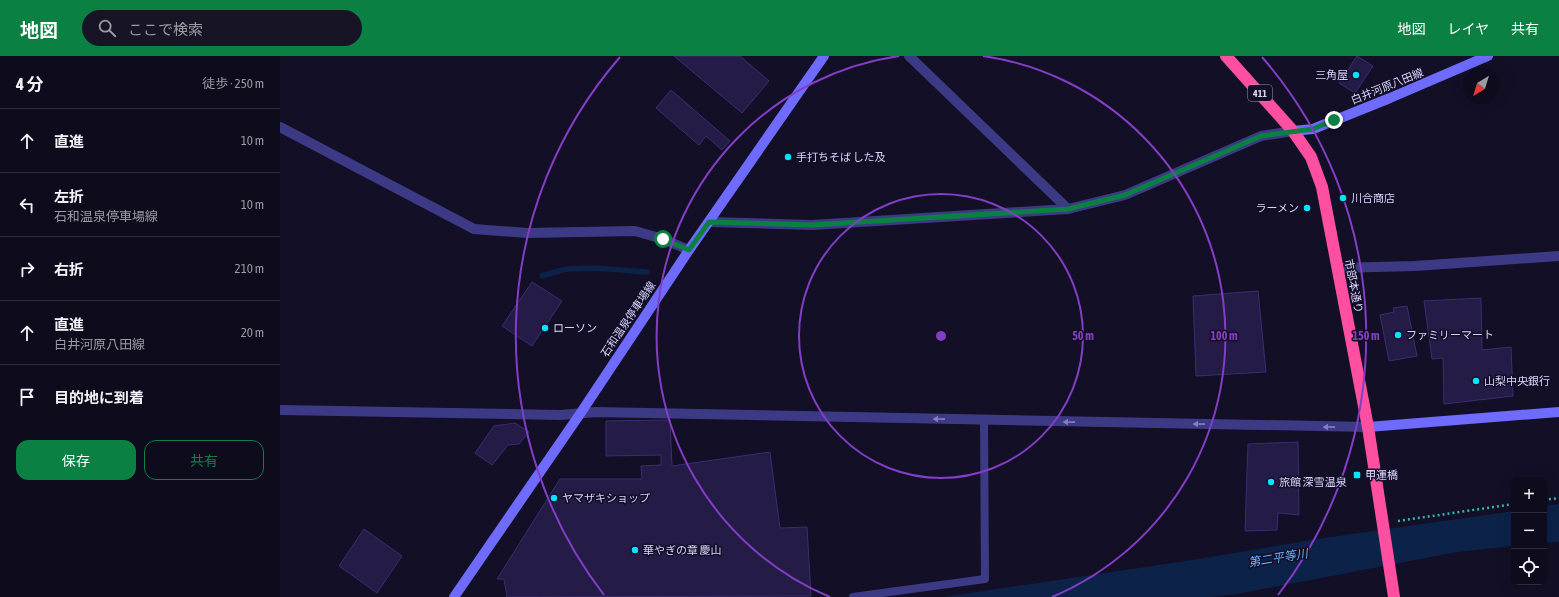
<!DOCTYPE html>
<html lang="ja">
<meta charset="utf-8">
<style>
body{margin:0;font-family:"Asap Condensed","Noto Sans JP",sans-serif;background:#171425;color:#f1f3f6}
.controls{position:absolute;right:12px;bottom:12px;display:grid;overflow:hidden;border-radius:8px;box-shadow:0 4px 16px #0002}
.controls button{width:36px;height:36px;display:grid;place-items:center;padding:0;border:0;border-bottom:1px solid #2e2b3b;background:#0e0b1c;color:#f1f3f6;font:20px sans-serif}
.compass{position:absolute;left:1183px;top:12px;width:36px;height:36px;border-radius:50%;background:#0e0b1c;box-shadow:0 4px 16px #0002;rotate:218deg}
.stop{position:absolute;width:12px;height:12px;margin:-9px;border:3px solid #0b8043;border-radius:50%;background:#fff}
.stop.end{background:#0b8043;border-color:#fff;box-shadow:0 1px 4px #0008}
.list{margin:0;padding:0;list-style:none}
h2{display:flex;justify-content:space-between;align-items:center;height:52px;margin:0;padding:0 16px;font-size:17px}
h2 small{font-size:13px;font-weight:400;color:#9b9ba3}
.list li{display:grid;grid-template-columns:26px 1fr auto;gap:12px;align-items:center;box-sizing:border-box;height:64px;padding:0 16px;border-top:1px solid #2e2b3b}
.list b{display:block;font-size:15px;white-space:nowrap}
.list p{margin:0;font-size:13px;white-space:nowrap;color:#9b9ba3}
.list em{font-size:13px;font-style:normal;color:#9b9ba3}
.actions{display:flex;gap:8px;padding:12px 16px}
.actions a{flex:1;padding:9px 0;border:1px solid #0b8043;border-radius:12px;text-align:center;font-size:14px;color:#0b8043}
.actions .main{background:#0b8043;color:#fff}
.icon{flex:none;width:22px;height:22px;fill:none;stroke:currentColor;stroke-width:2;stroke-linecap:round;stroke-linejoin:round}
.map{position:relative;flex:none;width:1279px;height:541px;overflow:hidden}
header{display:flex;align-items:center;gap:24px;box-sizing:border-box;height:56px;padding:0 20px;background:#0b8043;color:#fff}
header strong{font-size:19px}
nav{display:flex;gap:22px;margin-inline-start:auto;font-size:14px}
.search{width:280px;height:36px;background:#171425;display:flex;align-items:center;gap:10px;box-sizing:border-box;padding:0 14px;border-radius:22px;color:#9b9ba3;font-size:15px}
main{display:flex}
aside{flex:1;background:#0e0b1c}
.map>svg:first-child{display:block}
.water{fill:#0c2248}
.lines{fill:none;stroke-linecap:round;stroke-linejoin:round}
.stream{stroke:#0c2248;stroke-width:5.5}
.building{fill:#241b47;stroke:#3b2d73}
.path{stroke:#2fb8b0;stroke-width:2.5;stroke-dasharray:2 3;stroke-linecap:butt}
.lane{stroke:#3d3a85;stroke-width:8}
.street{stroke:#3d3a85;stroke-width:10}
.secondary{stroke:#6f6bff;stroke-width:10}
.highway{stroke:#ff4fa3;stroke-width:12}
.oneway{fill:#837fbc}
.route{stroke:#0b8043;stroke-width:5}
.ring{fill:none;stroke:#843dc5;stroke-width:2}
.poi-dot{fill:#00e5ff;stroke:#130f26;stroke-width:1.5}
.labels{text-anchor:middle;stroke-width:3;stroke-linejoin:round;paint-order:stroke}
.shield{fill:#130f26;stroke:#9e99be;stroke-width:1}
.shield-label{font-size:10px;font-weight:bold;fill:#d9d4ff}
.poi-label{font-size:11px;fill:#d9d4ff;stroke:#130f26;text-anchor:start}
.street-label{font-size:11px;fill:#d9d4ff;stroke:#130f26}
.water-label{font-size:12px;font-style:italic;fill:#62b6ff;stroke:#130f26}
.centre{fill:#843dc5;stroke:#130f26;stroke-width:2}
.ring-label{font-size:12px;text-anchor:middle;font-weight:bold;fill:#843dc5;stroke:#130f26;stroke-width:3;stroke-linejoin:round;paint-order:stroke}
</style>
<header>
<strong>地図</strong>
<div class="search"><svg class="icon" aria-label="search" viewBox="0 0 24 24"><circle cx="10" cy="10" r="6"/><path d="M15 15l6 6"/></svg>ここで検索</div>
<nav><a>地図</a><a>レイヤ</a><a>共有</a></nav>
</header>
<main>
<aside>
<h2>4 分<small>徒歩 · 250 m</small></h2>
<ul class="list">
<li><svg class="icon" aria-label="ahead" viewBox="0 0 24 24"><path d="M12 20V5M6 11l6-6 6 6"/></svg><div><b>直進</b></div><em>10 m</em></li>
<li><svg class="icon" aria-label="left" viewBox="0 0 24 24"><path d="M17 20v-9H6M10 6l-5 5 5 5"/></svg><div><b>左折</b><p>石和温泉停車場線</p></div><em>10 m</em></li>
<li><svg class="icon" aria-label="right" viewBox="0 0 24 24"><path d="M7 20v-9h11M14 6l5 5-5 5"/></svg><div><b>右折</b></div><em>210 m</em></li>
<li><svg class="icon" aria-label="ahead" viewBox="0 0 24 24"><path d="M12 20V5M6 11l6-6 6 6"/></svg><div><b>直進</b><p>白井河原八田線</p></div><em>20 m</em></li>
<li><svg class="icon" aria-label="arrive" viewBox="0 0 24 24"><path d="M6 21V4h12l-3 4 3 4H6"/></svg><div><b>目的地に到着</b></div></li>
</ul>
<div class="actions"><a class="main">保存</a><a>共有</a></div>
</aside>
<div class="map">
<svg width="1279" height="541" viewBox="0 0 1279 541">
<rect width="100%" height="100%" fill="#130f26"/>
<g class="water">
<polygon points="1279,448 1279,486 1264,487 1264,450"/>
<polygon points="1234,455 1234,490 1177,496 957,538 931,541 663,541 912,504 1044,482"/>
</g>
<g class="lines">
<polyline class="stream" points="262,220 286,213 314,212 367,216"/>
</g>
<g class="building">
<polygon points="394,0 460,0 489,25 462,57"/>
<polygon points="1077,0 1093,10 1075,37 1059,27"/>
<polygon points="391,34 450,85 442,94 426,80 419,89 376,52"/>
<polygon points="252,226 282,245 252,290 222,270"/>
<polygon points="978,235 986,316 916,320 913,240"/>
<polygon points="1201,242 1202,294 1231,291 1233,340 1164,348 1163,302 1152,303 1144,245"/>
<polygon points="1127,250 1137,300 1109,305 1100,259 1114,256 1113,252"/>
<polygon points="390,364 392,410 490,396 500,472 527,471 531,540 227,541 224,523 217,523 280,423 362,423 361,410 381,409 381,399 326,400 326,365"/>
<polygon points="235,367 249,376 239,388 228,389 212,409 195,397 214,370"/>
<polygon points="1018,386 1019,459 998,457 997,474 965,475 968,388"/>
<polygon points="84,473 122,500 97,537 59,510"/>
</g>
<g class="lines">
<g class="path">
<polyline points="1264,444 1279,442"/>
<polyline points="1118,465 1234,448"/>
</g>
<polyline class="lane" points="573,541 705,523 704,364"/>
<g class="street">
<polyline points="629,0 788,153"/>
<polyline points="0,71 194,173 248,177 355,175 383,183 409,194"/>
<polyline points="429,166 532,169 788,153 845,139 981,80 1013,75"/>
<polyline points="1057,212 1135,210 1279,200"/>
<polyline points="0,354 280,359 316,356 1088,371"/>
</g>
<g class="secondary">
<polyline points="1013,75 1033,73 1110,42 1208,0"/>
<polyline points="1088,371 1279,356"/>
<polyline points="174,541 300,358 409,194 544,0"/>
</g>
<polyline class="highway" points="946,0 1013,75 1031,101 1042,131 1088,371 1114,541"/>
</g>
<defs><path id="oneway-solid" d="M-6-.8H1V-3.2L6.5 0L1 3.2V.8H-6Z"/></defs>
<g class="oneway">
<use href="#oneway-solid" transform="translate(659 363) rotate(-179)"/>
<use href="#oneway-solid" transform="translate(789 366) rotate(-179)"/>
<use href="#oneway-solid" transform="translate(919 368) rotate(-179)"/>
<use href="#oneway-solid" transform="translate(1049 371) rotate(-179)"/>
</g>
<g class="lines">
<polyline class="route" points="383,183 409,194 429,166 532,169 788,153 845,139 981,80 1033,73 1054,64"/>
</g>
<g class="ring">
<circle cx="661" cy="280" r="142"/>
<path d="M550 541A283 283 0 0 1 619 0M703 0A283 283 0 0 1 772 541"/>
<path d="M324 539A425 425 0 0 1 340 1M982 1A425 425 0 0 1 998 539"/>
</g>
<g class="poi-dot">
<circle cx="1076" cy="19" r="4"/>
<circle cx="508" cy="101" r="4"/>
<circle cx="1063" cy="142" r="4"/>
<circle cx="1027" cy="152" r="4"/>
<circle cx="265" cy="272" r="4"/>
<circle cx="1118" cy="279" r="4"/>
<circle cx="1196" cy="325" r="4"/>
<rect x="1073" y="415" width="8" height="8" rx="2"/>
<circle cx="991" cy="426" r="4"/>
<circle cx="274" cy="442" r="4"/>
<circle cx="355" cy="494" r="4"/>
</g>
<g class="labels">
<rect class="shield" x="968" y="29" width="24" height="16" rx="3"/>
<g class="shield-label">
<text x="980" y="41">411</text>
</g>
<g class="poi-label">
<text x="1068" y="23" text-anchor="end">三角屋</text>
<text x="516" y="105">手打ちそば した及</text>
<text x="1071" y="146">川合商店</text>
<text x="1019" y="156" text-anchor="end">ラーメン</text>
<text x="273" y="276">ローソン</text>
<text x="1126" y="283">ファミリーマート</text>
<text x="1204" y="329">山梨中央銀行</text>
<text x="1085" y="423">甲運橋</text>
<text x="999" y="430">旅館 深雪温泉</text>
<text x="282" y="446">ヤマザキショップ</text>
<text x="363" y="498">華やぎの章 慶山</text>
</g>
<g class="street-label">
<text transform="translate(1107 30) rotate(-22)" y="4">白井河原八田線</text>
<text transform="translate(1074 230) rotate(79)" y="4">市部本通り</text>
<text transform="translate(348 263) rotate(-56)" y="4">石和温泉停車場線</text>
</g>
<g class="water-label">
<text transform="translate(998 502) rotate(-9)" y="4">第二平等川</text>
</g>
</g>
<circle cx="661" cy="280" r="6" class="centre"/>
<g class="ring-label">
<text x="803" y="284">50 m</text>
<text x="944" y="284">100 m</text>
<text x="1086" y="284">150 m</text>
</g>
</svg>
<div class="controls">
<button>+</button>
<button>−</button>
<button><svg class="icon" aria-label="locate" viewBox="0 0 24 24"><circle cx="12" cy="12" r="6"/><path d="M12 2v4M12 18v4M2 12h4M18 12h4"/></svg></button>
</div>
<svg class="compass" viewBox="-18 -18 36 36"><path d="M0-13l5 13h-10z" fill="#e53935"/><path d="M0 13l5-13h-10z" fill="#9b9ba3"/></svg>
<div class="stop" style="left:383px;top:183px"></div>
<div class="stop end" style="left:1054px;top:64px"></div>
</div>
</main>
